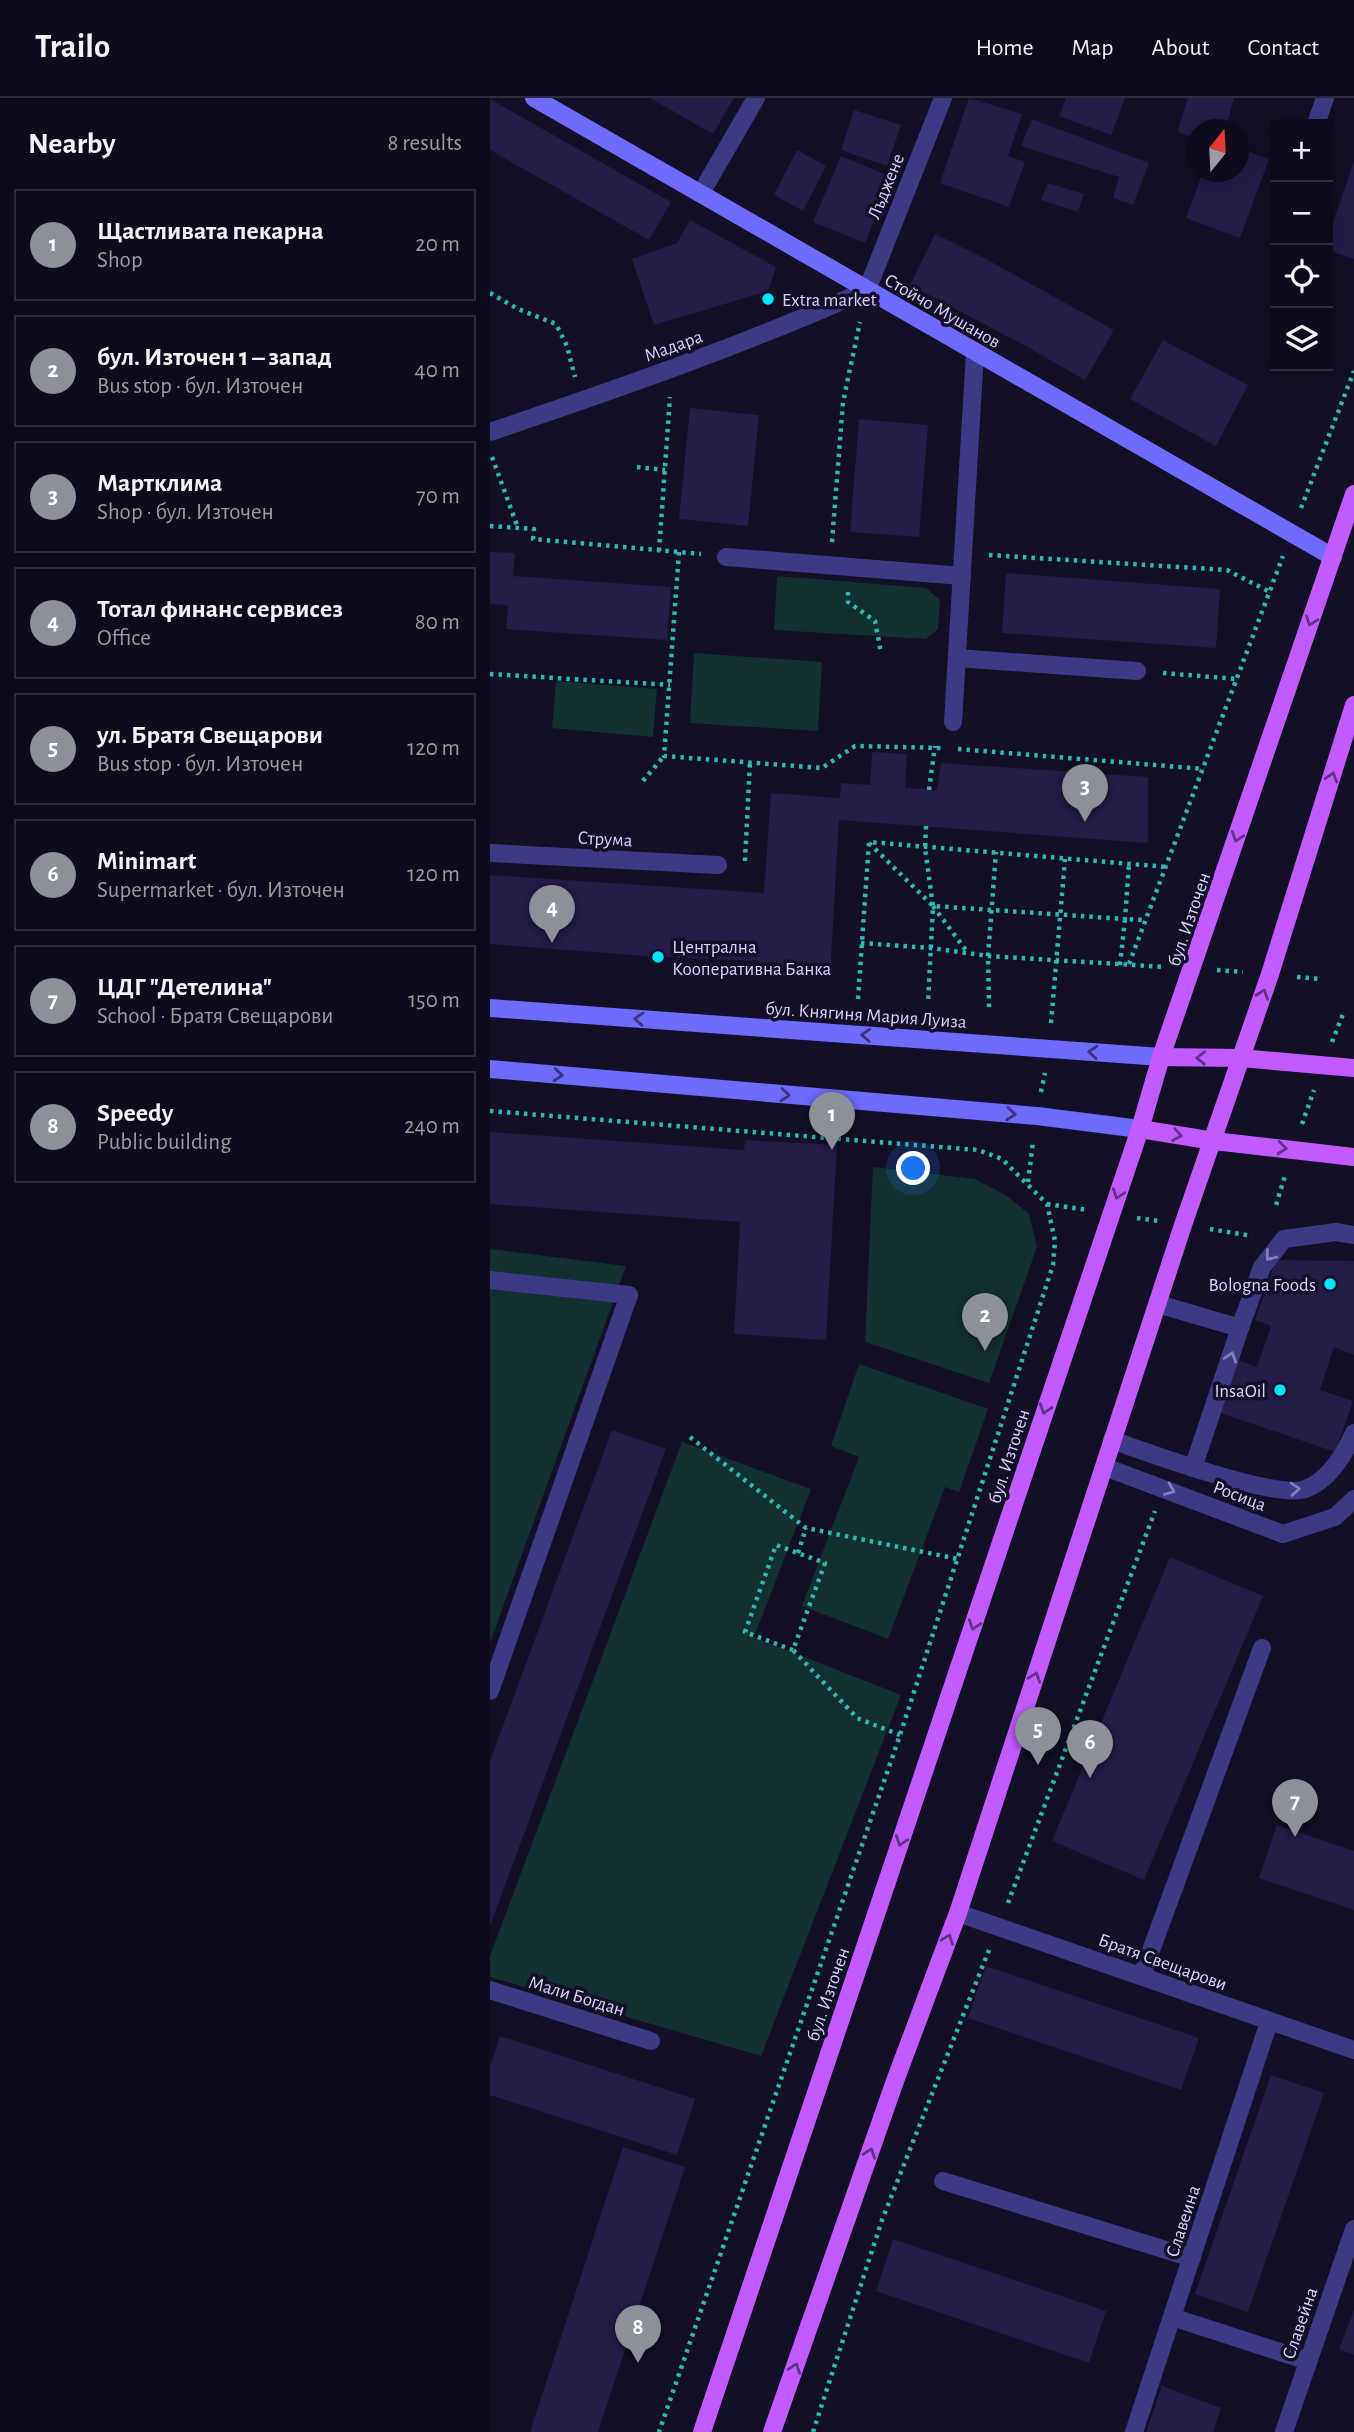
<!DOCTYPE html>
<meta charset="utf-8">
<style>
body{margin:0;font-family:"Alegreya Sans",sans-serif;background:#171425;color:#f1f3f6}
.controls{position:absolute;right:21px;top:21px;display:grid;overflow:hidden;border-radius:0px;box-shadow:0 4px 18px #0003}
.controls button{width:63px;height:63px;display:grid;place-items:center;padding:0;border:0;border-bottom:2px solid #2e2b3b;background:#0e0b1c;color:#f1f3f6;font:35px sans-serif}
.compass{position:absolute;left:696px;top:21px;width:63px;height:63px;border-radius:50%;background:#0e0b1c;box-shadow:0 4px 18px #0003;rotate:18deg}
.you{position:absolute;left:424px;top:1071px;width:24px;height:24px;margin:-18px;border:5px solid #fff;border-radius:50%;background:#1a73e8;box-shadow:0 0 0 10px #1a73e833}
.badge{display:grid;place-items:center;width:46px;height:46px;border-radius:50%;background:#8c9099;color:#fff;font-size:23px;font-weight:700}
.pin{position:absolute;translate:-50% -58px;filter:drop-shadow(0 2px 4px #0008)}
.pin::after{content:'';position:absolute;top:37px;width:24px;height:21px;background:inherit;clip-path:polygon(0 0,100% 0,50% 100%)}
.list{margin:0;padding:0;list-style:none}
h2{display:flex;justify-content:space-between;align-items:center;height:91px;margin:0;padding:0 28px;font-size:30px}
h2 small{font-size:23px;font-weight:400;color:#9b9ba3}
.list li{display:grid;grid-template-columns:46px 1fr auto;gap:21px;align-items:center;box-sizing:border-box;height:112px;margin:0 14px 14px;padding:0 14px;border:2px solid #2e2b3b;border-radius:0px}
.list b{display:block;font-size:26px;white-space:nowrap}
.list p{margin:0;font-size:23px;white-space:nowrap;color:#9b9ba3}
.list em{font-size:23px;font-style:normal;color:#9b9ba3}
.icon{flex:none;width:38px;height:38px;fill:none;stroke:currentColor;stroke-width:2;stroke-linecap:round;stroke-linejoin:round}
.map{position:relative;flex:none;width:864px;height:2334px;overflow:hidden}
header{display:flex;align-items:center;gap:42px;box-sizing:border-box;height:98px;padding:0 35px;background:#0e0b1c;border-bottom:2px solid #2e2b3b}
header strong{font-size:33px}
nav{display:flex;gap:38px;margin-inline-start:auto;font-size:24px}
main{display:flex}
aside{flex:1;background:#0e0b1c}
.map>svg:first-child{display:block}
.green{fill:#12302f}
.building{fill:#241b47}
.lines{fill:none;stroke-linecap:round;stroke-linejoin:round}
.path{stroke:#2fb8b0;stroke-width:4.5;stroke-dasharray:3.5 5;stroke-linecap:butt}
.lane{stroke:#3d3a85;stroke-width:18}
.street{stroke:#3d3a85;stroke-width:18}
.secondary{stroke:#6f6bff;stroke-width:18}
.primary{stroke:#c25bff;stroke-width:18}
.oneway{stroke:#623188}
.oneway2{stroke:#38347d}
.oneway3{stroke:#837fbc}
.poi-dot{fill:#00e5ff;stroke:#130f26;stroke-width:2.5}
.labels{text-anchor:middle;stroke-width:7;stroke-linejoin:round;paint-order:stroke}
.street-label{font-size:19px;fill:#d9d4ff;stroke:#130f26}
.poi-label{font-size:19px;fill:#d9d4ff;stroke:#130f26;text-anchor:start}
</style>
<header>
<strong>Trailo</strong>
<nav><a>Home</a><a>Map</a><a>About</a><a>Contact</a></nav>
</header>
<main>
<aside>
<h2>Nearby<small>8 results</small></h2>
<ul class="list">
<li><span class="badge">1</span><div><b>Щастливата пекарна</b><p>Shop</p></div><em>20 m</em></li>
<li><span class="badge">2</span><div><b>бул. Източен 1 – запад</b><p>Bus stop · бул. Източен</p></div><em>40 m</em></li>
<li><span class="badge">3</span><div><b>Мартклима</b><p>Shop · бул. Източен</p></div><em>70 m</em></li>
<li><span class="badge">4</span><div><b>Тотал финанс сервисез</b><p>Office</p></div><em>80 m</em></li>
<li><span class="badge">5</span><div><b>ул. Братя Свещарови</b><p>Bus stop · бул. Източен</p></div><em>120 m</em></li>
<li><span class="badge">6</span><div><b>Minimart</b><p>Supermarket · бул. Източен</p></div><em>120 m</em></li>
<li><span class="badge">7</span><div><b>ЦДГ &quot;Детелина&quot;</b><p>School · Братя Свещарови</p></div><em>150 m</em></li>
<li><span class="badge">8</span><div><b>Speedy</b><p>Public building</p></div><em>240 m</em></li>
</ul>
</aside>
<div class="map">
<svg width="864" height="2334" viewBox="0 0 864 2334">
<rect width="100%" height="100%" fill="#130f26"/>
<g class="green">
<polygon points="287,478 436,490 450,502 448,531 436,541 284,532"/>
<polygon points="204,555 332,564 328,633 200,625"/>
<polygon points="66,583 167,591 163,639 62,630"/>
<polygon points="383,1069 485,1081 517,1098 539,1116 547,1149 499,1285 375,1244"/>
<polygon points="0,1151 136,1168 0,1545"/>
<polygon points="369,1266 498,1311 469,1394 455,1389 398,1541 312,1508 369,1359 341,1348"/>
<polygon points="192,1344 321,1391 264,1539 411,1597 271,1958 0,1879 0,1858"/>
</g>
<g class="building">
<polygon points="160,0 244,0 223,36"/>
<polygon points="479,0 532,16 518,58 535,64 519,109 450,85"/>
<polygon points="576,0 635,0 621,37 569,18"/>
<polygon points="698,0 744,0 735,32 706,32 706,40 687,34"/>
<polygon points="0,1 181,104 159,142 0,52"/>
<polygon points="364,12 411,27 397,68 351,52"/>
<polygon points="542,21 659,65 643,107 623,100 629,79 531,48"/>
<polygon points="748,50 779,61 750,140 696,120 713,74 748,74"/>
<polygon points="307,52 336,68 313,113 284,97"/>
<polygon points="351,58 402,79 375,145 323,124"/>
<polygon points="864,63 864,161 838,152 838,139"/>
<polygon points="558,85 594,96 588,114 551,102"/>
<polygon points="200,122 286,169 278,193 164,227 142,161 187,145"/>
<polygon points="445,136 494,160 624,232 595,282 532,246 420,187"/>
<polygon points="673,242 758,287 726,348 640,301"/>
<polygon points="200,310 269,317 258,428 189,421"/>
<polygon points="369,321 438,327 429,439 360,434"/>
<polygon points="0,454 25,455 23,478 181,489 177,542 16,531 18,507 0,506"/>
<polygon points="516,475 730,491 726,550 512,535"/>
<polygon points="382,654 417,656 415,690 447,692 451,665 658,679 658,745 349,722 340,878 270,873 270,863 168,859 0,846 0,777 274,795 281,695 350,700 351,685 380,687"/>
<polygon points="0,1034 254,1052 255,1042 347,1047 336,1242 244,1236 250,1124 0,1106"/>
<polygon points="786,1162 864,1163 864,1257 844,1249 830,1292 863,1303 845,1354 716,1310 734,1257 767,1269 781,1228 765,1222"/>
<polygon points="122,1332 176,1351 0,1828 0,1663"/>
<polygon points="680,1459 773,1498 654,1782 562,1743"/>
<polygon points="787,1727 864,1753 864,1812 769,1780"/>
<polygon points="496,1868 709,1940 691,1992 478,1920"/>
<polygon points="10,1938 205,2001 187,2057 0,1997 0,1969"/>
<polygon points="781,1977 834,1995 758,2214 705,2196"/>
<polygon points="133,2049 195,2069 108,2334 40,2334"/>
<polygon points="403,2141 616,2213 599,2265 386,2193"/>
<polygon points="864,2212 864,2257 849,2251"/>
<polygon points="672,2288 731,2310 723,2334 656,2334"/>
</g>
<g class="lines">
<g class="path">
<polyline points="0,195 28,211 66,226 77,248 85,279"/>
<polyline points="2,359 28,430"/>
<polyline points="147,369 175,372"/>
<polyline points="811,410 864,273"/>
<polyline points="0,428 44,431 43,441 211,456"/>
<polyline points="342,444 353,304 370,224"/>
<polyline points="169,453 180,299"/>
<polyline points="189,454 174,658 332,670 365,648 452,650"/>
<polyline points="499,457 737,472 780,494"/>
<polyline points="358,494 358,504 385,523 391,555"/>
<polyline points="673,575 747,581"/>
<polyline points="0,576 180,587"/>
<polyline points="468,651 714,671"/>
<polyline points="153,683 174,658"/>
<polyline points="439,692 445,648"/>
<polyline points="436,728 435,750 443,808 438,905"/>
<polyline points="379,745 443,808 635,821 639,766"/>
<polyline points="255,763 260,664"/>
<polyline points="443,808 478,855"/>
<polyline points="371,845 441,850 498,858 676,869"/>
<polyline points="639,866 793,458"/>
<polyline points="630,867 635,821 656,822"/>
<polyline points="727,872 753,874"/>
<polyline points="807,879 830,881"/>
<polyline points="368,901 379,744 677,769"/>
<polyline points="499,909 498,858 506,754"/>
<polyline points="561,925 575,761"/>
<polyline points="842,944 853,916"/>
<polyline points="551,994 555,975"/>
<polyline points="0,1013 488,1052 512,1061 557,1106 565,1143 563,1167 410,1637 169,2334"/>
<polyline points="812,1026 824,992"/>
<polyline points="538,1084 543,1044"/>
<polyline points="557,1106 597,1112"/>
<polyline points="786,1107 795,1078"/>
<polyline points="647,1120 669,1123"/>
<polyline points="720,1131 762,1138"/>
<polyline points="200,1339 316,1430 468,1461"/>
<polyline points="308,1455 316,1430"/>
<polyline points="303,1552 255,1534 286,1447 335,1465 303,1552 367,1620 410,1637"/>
<polyline points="518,1805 665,1413"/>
<polyline points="323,2334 392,2122 499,1852"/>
</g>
<g class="lane">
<polyline points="826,26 835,0"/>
<polyline points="211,95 266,0"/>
<polyline points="236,459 472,478"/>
<polyline points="467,560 647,573"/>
<polyline points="463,624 485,254"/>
<polyline points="0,755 228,767"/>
<polyline points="0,1182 139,1197 0,1593"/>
<polyline points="668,1206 750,1230 772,1169 794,1141 846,1134 864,1137"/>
<path d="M622 1342C655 1354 788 1402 815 1391 838 1383 854 1357 864 1335"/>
<polyline points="703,1370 750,1230"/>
<polyline points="453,2083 702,2160"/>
</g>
<g class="street">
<path d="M0 334C127 291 254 247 377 192L453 0"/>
<polyline points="615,1369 793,1436 845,1419 864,1401"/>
<polyline points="468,1815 864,1952"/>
<polyline points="652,1877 772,1550"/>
<polyline points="0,1892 161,1943"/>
<polyline points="682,2219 818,2263"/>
<polyline points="644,2334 779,1924"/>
<polyline points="794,2334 864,2131"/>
</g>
<g class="secondary">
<polyline points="44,0 843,459"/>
<polyline points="0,910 671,959"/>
<polyline points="0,971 547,1018 650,1031"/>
</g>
<g class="primary">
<polyline points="671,959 750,960 864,970"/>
<polyline points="650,1031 724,1043 864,1059"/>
<polyline points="212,2334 650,1031 671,959 864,396"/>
<polyline points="282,2334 405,1983 468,1815 693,1127 780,876 864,607"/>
</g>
</g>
<defs><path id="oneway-chevron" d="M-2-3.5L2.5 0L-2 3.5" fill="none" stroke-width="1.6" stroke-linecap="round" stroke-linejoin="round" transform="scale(1.75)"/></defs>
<g class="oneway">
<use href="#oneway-chevron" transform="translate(821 523) rotate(109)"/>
<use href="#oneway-chevron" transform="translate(842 679) rotate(-73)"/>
<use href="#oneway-chevron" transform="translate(747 739) rotate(109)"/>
<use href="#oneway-chevron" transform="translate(773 896) rotate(-70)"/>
<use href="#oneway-chevron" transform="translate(711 960) rotate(-179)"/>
<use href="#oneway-chevron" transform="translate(687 1037) rotate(9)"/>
<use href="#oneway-chevron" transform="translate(792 1050) rotate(6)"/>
<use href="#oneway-chevron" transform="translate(628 1096) rotate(109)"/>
<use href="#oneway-chevron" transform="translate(555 1311) rotate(108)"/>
<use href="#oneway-chevron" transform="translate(484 1527) rotate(108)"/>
<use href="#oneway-chevron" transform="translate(545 1579) rotate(-71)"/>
<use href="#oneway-chevron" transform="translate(411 1743) rotate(109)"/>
<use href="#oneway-chevron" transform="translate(458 1841) rotate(-70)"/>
<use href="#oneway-chevron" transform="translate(380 2055) rotate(-71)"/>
<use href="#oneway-chevron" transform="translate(305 2270) rotate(-71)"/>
</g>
<g class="oneway2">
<use href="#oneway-chevron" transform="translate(149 921) rotate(-176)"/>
<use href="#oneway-chevron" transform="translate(376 937) rotate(-176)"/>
<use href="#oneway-chevron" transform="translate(603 954) rotate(-175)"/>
<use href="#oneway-chevron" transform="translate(68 977) rotate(5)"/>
<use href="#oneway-chevron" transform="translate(295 997) rotate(5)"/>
<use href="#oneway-chevron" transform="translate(521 1016) rotate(5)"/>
</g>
<g class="oneway3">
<use href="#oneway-chevron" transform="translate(780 1158) rotate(128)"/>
<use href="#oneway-chevron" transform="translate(741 1259) rotate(-72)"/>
<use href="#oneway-chevron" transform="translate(805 1391) rotate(-4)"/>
<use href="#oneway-chevron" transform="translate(680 1392) rotate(21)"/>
</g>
<g class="poi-dot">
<circle cx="278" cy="201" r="7"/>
<circle cx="168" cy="859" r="7"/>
<circle cx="840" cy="1186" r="7"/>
<circle cx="790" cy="1292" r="7"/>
</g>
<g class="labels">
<g class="street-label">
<text transform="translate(395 88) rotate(-68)" y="7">Лъджене</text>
<text transform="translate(453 212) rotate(30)" y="7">Стойчо Мушанов</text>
<text transform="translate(183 247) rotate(-20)" y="7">Мадара</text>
<text transform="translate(115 740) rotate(3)" y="7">Струма</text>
<text transform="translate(698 821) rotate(-71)" y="7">бул. Източен</text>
<text transform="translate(376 916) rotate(4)" y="7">бул. Княгиня Мария Луиза</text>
<text transform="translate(518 1358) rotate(-72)" y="7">бул. Източен</text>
<text transform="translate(750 1397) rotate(21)" y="7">Росица</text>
<text transform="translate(673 1863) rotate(20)" y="7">Братя Свещарови</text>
<text transform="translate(337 1896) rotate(-71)" y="7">бул. Източен</text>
<text transform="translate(87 1897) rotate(17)" y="7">Мали Богдан</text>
<text transform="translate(692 2123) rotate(-72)" y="7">Славеина</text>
<text transform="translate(809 2225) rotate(-71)" y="7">Славейна</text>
</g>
<g class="poi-label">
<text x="292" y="208">Extra market</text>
<text x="182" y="855">Централна<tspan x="182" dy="22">Кооперативна Банка</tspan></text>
<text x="826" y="1193" text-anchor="end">Bologna Foods</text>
<text x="776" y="1299" text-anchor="end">InsaOil</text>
</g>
</g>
</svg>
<div class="controls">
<button>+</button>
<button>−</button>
<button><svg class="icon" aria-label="locate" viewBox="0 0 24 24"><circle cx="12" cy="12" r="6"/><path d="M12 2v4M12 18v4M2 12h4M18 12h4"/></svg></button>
<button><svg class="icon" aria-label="layers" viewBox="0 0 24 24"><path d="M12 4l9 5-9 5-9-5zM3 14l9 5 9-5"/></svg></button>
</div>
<svg class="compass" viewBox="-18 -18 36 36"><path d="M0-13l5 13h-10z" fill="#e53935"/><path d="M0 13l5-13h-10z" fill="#9b9ba3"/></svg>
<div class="you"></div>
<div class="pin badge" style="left:342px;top:1052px">1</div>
<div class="pin badge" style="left:495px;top:1253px">2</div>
<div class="pin badge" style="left:595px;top:724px">3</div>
<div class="pin badge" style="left:62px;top:845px">4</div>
<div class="pin badge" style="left:548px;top:1667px">5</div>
<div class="pin badge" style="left:600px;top:1680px">6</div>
<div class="pin badge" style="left:805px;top:1739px">7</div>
<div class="pin badge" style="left:148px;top:2265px">8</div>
</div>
</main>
